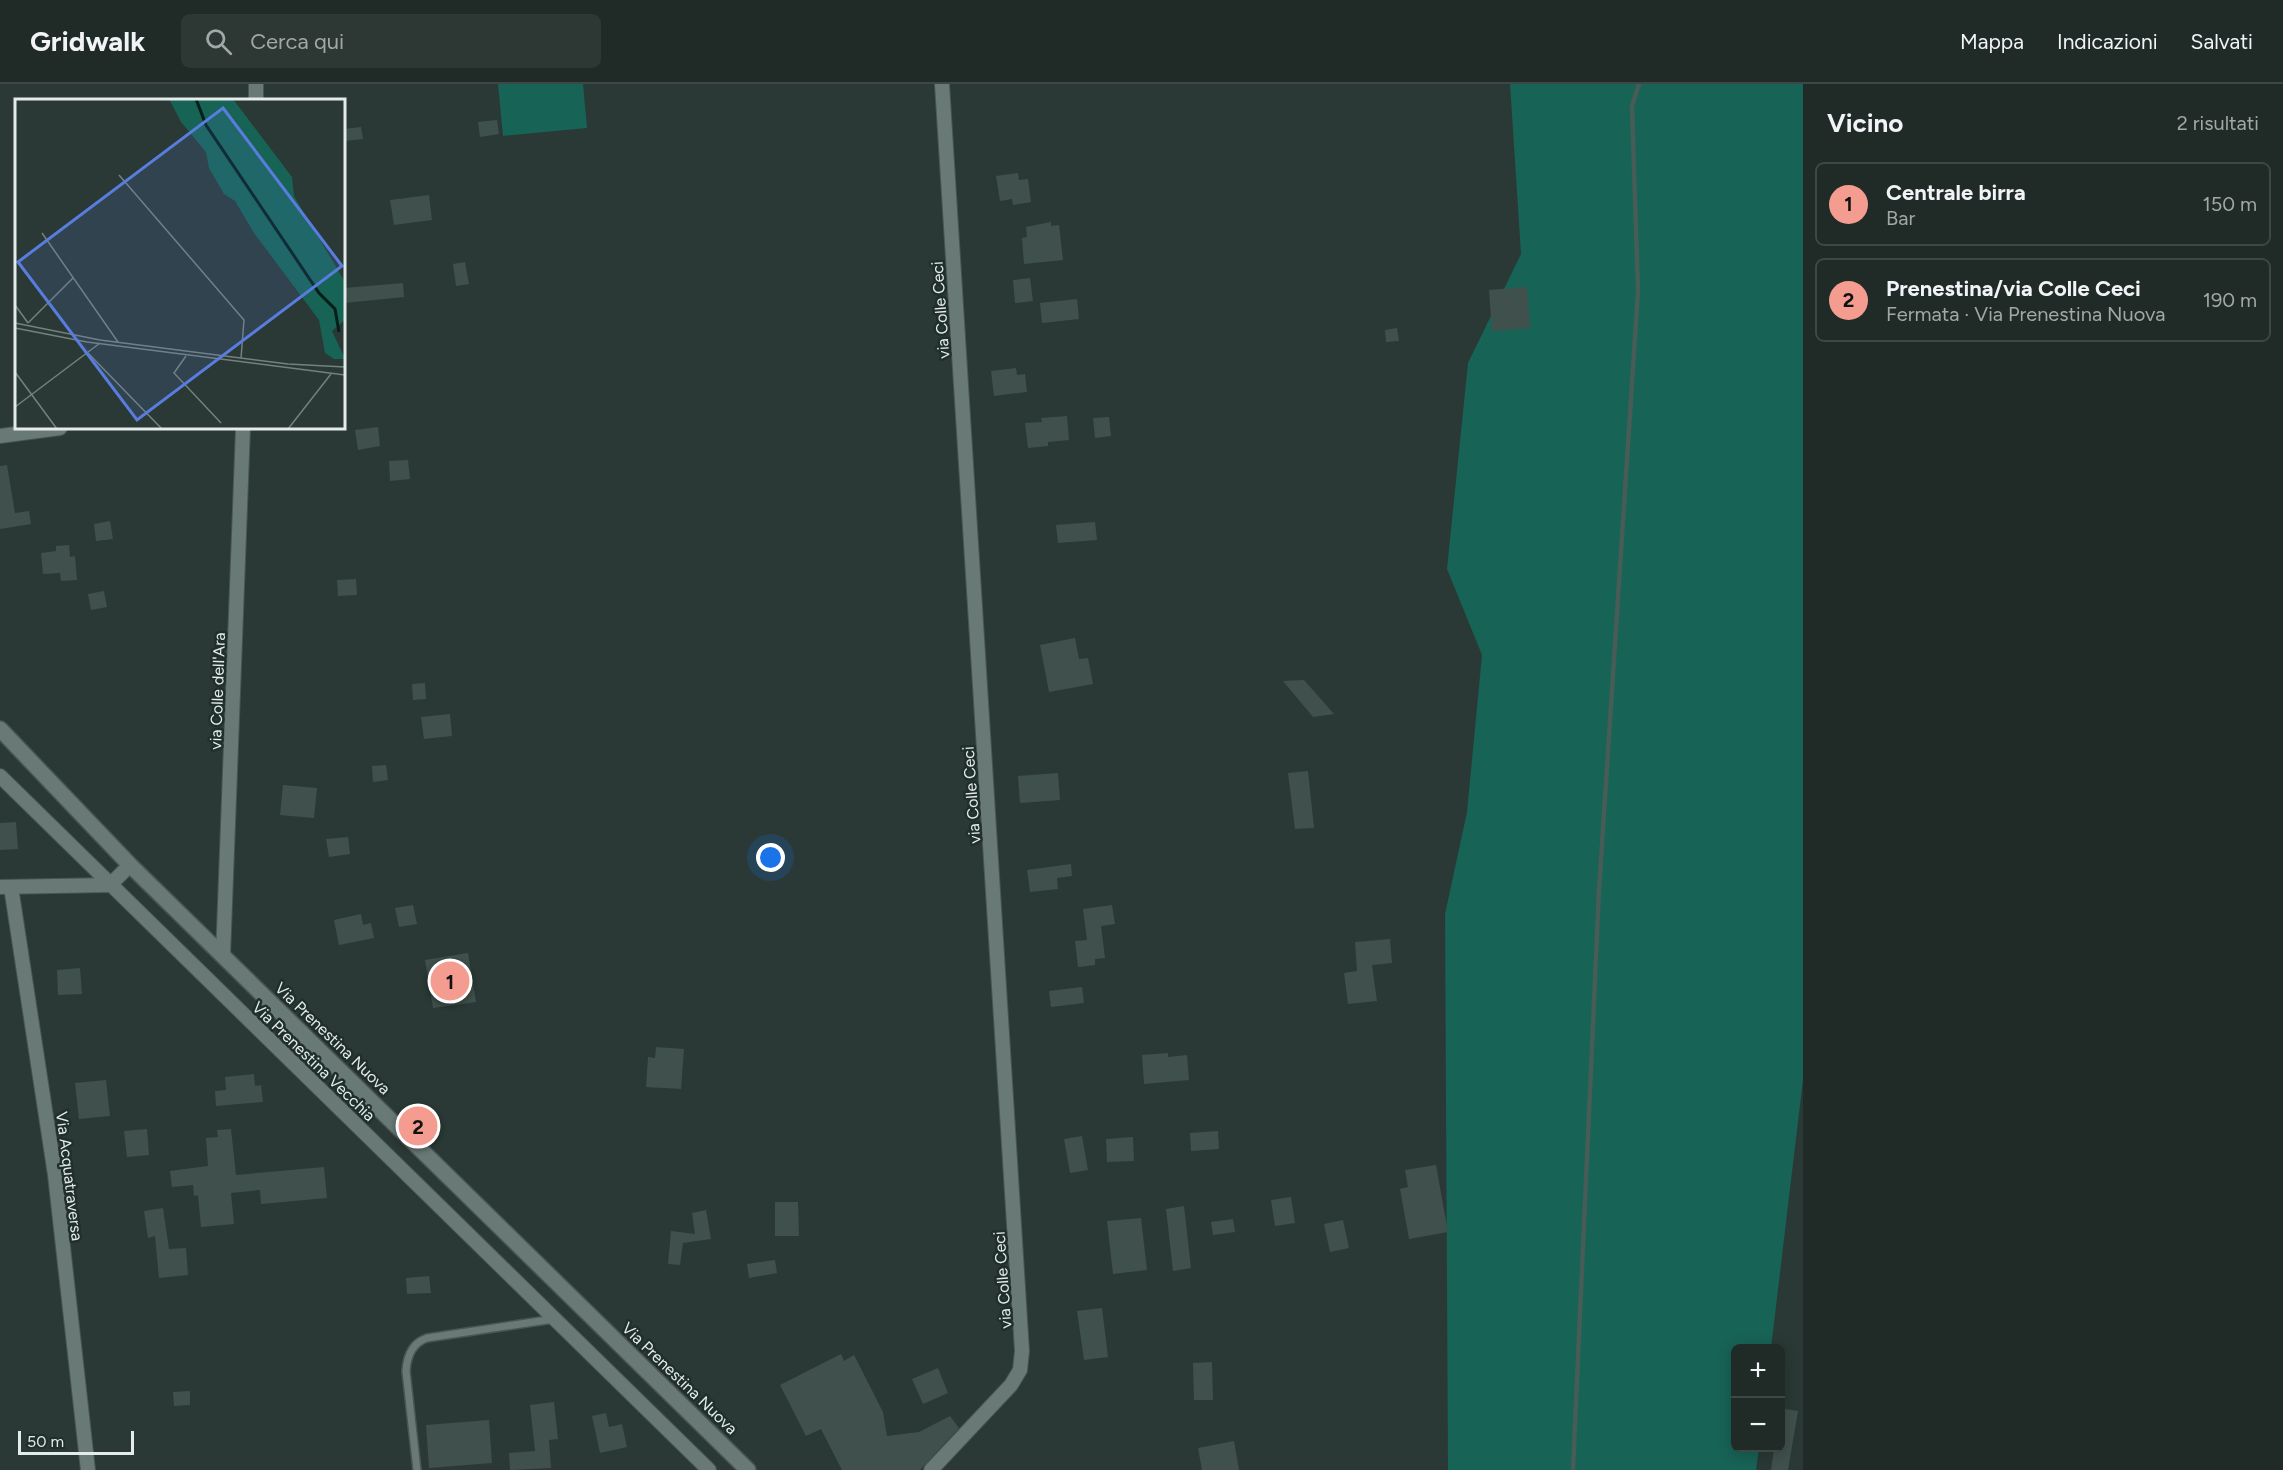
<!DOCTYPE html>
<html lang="it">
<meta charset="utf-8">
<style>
body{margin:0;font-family:Figtree,sans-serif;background:#2d3734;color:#f1f3f6}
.controls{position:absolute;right:18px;bottom:18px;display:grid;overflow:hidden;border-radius:9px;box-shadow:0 3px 15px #0003}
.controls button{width:54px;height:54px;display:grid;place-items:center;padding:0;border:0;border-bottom:2px solid #3d4745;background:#202b28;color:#f1f3f6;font:30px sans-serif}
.scale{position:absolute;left:18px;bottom:15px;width:116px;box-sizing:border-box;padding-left:6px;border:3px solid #e3ece9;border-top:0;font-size:16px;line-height:21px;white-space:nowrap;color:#e3ece9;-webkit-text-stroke:4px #202f2b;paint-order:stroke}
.you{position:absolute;left:771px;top:774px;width:21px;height:21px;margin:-15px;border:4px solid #fff;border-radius:50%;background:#1a73e8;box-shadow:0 0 0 9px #1a73e833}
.badge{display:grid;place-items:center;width:39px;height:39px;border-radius:50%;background:#f59c91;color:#111;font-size:20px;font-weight:700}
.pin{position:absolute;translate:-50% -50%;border:3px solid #fff;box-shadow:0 2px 6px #0006}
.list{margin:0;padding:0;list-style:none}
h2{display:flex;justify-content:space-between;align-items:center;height:78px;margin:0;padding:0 24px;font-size:26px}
h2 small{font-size:20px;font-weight:400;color:#a2a7a8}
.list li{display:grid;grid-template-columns:39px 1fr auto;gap:18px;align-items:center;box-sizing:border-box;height:84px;margin:0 12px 12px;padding:0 12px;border:2px solid #3d4745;border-radius:9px}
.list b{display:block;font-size:22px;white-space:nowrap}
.list p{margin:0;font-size:20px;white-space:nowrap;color:#a2a7a8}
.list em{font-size:20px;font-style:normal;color:#a2a7a8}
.icon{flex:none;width:33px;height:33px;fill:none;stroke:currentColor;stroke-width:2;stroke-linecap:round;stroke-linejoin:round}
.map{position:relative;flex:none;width:1803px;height:1386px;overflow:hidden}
header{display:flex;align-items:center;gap:36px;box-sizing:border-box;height:84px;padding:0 30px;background:#202b28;border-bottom:2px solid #3d4745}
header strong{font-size:28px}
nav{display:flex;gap:33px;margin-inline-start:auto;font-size:21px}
.search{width:420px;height:54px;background:#2d3734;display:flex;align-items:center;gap:15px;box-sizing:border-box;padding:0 21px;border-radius:9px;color:#a2a7a8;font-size:22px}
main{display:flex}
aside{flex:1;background:#202b28}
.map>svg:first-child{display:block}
.green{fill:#176355}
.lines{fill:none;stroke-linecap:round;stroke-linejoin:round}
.stream{stroke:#475c57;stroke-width:4.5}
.building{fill:#40504c}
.service-casing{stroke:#485552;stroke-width:10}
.minor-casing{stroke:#485552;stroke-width:16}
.secondary-casing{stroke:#485552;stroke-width:18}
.service{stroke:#697a76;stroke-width:7}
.minor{stroke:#697a76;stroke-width:14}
.secondary{stroke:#697a76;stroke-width:15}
.labels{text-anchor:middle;stroke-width:5;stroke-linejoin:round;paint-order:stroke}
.street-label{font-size:16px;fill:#e3ece9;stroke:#202f2b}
.inset-river{fill:none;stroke:#041e19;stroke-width:3}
.inset-road{fill:none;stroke:#74817d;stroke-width:1.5}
.view{fill:#587ddd;fill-opacity:0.15;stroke:#587ddd;stroke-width:3}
.inset-edge{fill:none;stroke:#e3ece9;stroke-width:3}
</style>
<header>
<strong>Gridwalk</strong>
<div class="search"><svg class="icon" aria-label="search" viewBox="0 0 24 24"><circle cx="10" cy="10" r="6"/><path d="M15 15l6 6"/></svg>Cerca qui</div>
<nav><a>Mappa</a><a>Indicazioni</a><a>Salvati</a></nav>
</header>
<main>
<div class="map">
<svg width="1803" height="1386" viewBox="0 0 1803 1386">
<rect width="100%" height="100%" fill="#2a3935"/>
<g class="green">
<polygon points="498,0 583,0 587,44 503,52"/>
<polygon points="1510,0 1803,0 1803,996 1771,1264 1736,1264 1736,1364 1759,1364 1756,1386 1448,1386 1445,830 1467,728 1482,571 1447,485 1468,279 1521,170"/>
</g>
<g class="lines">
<polyline class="stream" points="1573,1386 1599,806 1638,207 1632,22 1639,0"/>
</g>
<g class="building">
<polygon points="497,36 499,50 480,53 478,38"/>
<polygon points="361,43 363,55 344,57 344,45"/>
<polygon points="1018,89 1019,96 1028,95 1031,118 1013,121 1012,115 1000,117 996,92"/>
<polygon points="429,111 432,136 394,141 390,116"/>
<polygon points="1051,138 1051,142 1059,141 1063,176 1024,180 1022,154 1027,153 1026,143"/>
<polygon points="465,178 469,200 456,202 453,180"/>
<polygon points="1030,194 1033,217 1015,219 1013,196"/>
<polygon points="403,199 404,213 344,219 344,204"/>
<polygon points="1527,203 1530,244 1492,247 1489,206"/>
<polygon points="1077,215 1079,235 1042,239 1040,219"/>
<polygon points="1397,244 1399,257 1386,258 1385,246"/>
<polygon points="1016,284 1017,291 1025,290 1027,308 994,312 991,287"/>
<polygon points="1067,332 1069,356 1048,358 1048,362 1028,364 1025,339 1042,338 1041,334"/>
<polygon points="1109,333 1111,352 1095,354 1093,334"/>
<polygon points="378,343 380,362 358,366 355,346"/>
<polygon points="408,376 410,395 390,397 389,377"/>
<polygon points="7,381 15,429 29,427 31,440 0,445 0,382"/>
<polygon points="110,437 113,455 96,457 94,440"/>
<polygon points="1095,438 1097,456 1058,459 1056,441"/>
<polygon points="69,461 70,473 75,472 77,496 61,497 60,489 43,490 41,469 56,467 56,462"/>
<polygon points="356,495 357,511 338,512 337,496"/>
<polygon points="104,507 107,523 91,526 88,510"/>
<polygon points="1075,554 1079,575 1088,574 1093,600 1049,608 1040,561"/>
<polygon points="1304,596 1334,630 1313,633 1283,597"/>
<polygon points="425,599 426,615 413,616 412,600"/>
<polygon points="450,630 452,652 424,655 421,633"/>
<polygon points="386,681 388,696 373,698 372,682"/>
<polygon points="1308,687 1314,744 1295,745 1288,689"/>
<polygon points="1058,689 1060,716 1020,719 1018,692"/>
<polygon points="283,701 317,704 314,734 280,731"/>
<polygon points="16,738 18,765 0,766 0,739"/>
<polygon points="348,753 350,770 329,773 326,755"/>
<polygon points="1071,780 1072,792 1057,794 1058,805 1030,808 1027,786"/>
<polygon points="413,821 417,840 399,843 395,824"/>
<polygon points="1112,821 1115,840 1101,842 1105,874 1095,875 1095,881 1078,883 1075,857 1087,856 1083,825"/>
<polygon points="361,830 363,841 371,839 374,854 339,861 334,836"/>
<polygon points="1390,855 1392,879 1372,881 1377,917 1348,920 1344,889 1357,887 1355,858"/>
<polygon points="468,869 476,918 433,924 425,876"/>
<polygon points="80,884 82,910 58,911 57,886"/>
<polygon points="1082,903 1084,919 1051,923 1049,907"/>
<polygon points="656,963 684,965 681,1005 646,1003 648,973 655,974"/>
<polygon points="1168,969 1168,973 1187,971 1189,996 1144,1000 1142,971"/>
<polygon points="254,990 255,1002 261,1001 263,1018 216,1022 215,1007 226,1006 225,993"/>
<polygon points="106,996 110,1032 79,1035 75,999"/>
<polygon points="147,1045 149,1071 127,1073 124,1047"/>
<polygon points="231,1045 236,1091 324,1083 327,1114 261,1120 260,1106 231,1109 234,1140 201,1143 198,1111 194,1112 193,1101 172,1103 170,1087 208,1082 206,1054 218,1053 217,1046"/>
<polygon points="1218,1047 1219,1065 1191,1067 1190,1049"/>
<polygon points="1082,1052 1088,1086 1070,1089 1064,1055"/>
<polygon points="1133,1053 1134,1077 1107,1078 1106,1055"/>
<polygon points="1436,1081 1448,1148 1409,1155 1400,1105 1408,1103 1405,1086"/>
<polygon points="1291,1113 1295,1139 1275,1142 1271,1116"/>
<polygon points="775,1118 798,1118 799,1152 775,1152"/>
<polygon points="1184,1122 1191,1184 1173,1187 1166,1125"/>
<polygon points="163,1124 169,1165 186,1164 188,1191 159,1194 155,1152 148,1154 144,1127"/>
<polygon points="706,1126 711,1155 683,1159 680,1181 668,1180 671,1147 695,1150 692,1129"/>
<polygon points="1141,1134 1147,1186 1113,1190 1107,1137"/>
<polygon points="1233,1135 1235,1148 1213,1151 1211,1138"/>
<polygon points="1343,1136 1349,1164 1330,1168 1324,1140"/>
<polygon points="775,1176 777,1189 749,1194 747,1180"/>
<polygon points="429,1192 431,1209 407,1210 406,1194"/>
<polygon points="1102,1224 1108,1273 1084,1276 1077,1227"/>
<polygon points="841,1270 844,1277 854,1271 883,1328 887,1352 919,1348 950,1332 959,1344 920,1386 842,1386 821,1345 806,1352 780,1301"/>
<polygon points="1212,1278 1213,1316 1194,1316 1193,1279"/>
<polygon points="938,1284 948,1309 923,1320 912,1295"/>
<polygon points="190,1307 190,1321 174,1322 173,1308"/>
<polygon points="554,1318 558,1355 549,1356 551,1384 510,1386 509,1369 535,1367 530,1321"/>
<polygon points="1780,1324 1798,1327 1788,1386 1771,1386 1774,1364 1780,1364"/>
<polygon points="606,1329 609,1343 622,1340 627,1363 600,1369 592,1332"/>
<polygon points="489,1336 492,1379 429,1384 426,1341"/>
<polygon points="1234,1357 1239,1386 1202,1386 1198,1364"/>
</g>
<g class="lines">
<defs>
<path id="service" d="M417 1386 406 1287C407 1272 412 1259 427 1254L554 1235"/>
<g id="minor">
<polyline points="256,16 256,0"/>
<polyline points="0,352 60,344"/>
<polyline points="0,692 709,1386"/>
<polyline points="0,803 110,801 130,781"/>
<polyline points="11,803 55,1091 88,1386"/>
<polyline points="223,872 243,344"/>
<polyline points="931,1386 1011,1301 1020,1286 1022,1267 942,0"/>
</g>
<polyline id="secondary" points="0,645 130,781 748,1386"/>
</defs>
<use href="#service" class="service-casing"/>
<use href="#minor" class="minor-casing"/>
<use href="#secondary" class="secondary-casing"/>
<use href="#service" class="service"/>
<use href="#minor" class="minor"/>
<use href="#secondary" class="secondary"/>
</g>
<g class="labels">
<g class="street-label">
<text transform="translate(940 226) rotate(-94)" y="6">via Colle Ceci</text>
<text transform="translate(217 607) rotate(-88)" y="6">via Colle dell'Ara</text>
<text transform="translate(971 711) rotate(-94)" y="6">via Colle Ceci</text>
<text transform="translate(333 954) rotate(44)" y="6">Via Prenestina Nuova</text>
<text transform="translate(314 977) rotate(44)" y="6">Via Prenestina Vecchia</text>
<text transform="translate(70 1092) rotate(83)" y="6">Via Acquatraversa</text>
<text transform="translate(1002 1196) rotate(-94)" y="6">via Colle Ceci</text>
<text transform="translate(680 1294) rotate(44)" y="6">Via Prenestina Nuova</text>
</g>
</g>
<g transform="translate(15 15)">
<rect width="330" height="330" fill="#2a3935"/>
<path d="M154 0H218L277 78 279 97 330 183V221L317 232 330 260H319L310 254 304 221 239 134 220 102 209 95 194 69 191 53 166 23Z" fill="#176355"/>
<path class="inset-river" d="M181 0 191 26 304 194 320 210 324 233"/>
<path class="inset-road" d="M104 76 229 221 226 259M27 134 103 243M0 206 13 224M0 224 85 241 273 265 330 268M13 224 58 179M0 229 72 243 330 276M73 254 147 330M171 257 159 274 206 324M0 273 42 330M0 308 85 244M273 330 316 275"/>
<path class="view" d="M208 9 327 167 122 321 3 163Z"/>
<rect width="330" height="330" class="inset-edge"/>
</g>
</svg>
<div class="controls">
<button>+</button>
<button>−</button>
</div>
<div class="scale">50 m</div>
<div class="you"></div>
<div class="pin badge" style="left:450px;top:897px">1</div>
<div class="pin badge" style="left:418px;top:1042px">2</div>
</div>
<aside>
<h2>Vicino<small>2 risultati</small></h2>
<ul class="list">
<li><span class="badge">1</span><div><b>Centrale birra</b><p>Bar</p></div><em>150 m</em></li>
<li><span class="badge">2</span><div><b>Prenestina/via Colle Ceci</b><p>Fermata · Via Prenestina Nuova</p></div><em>190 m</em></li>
</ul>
</aside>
</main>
